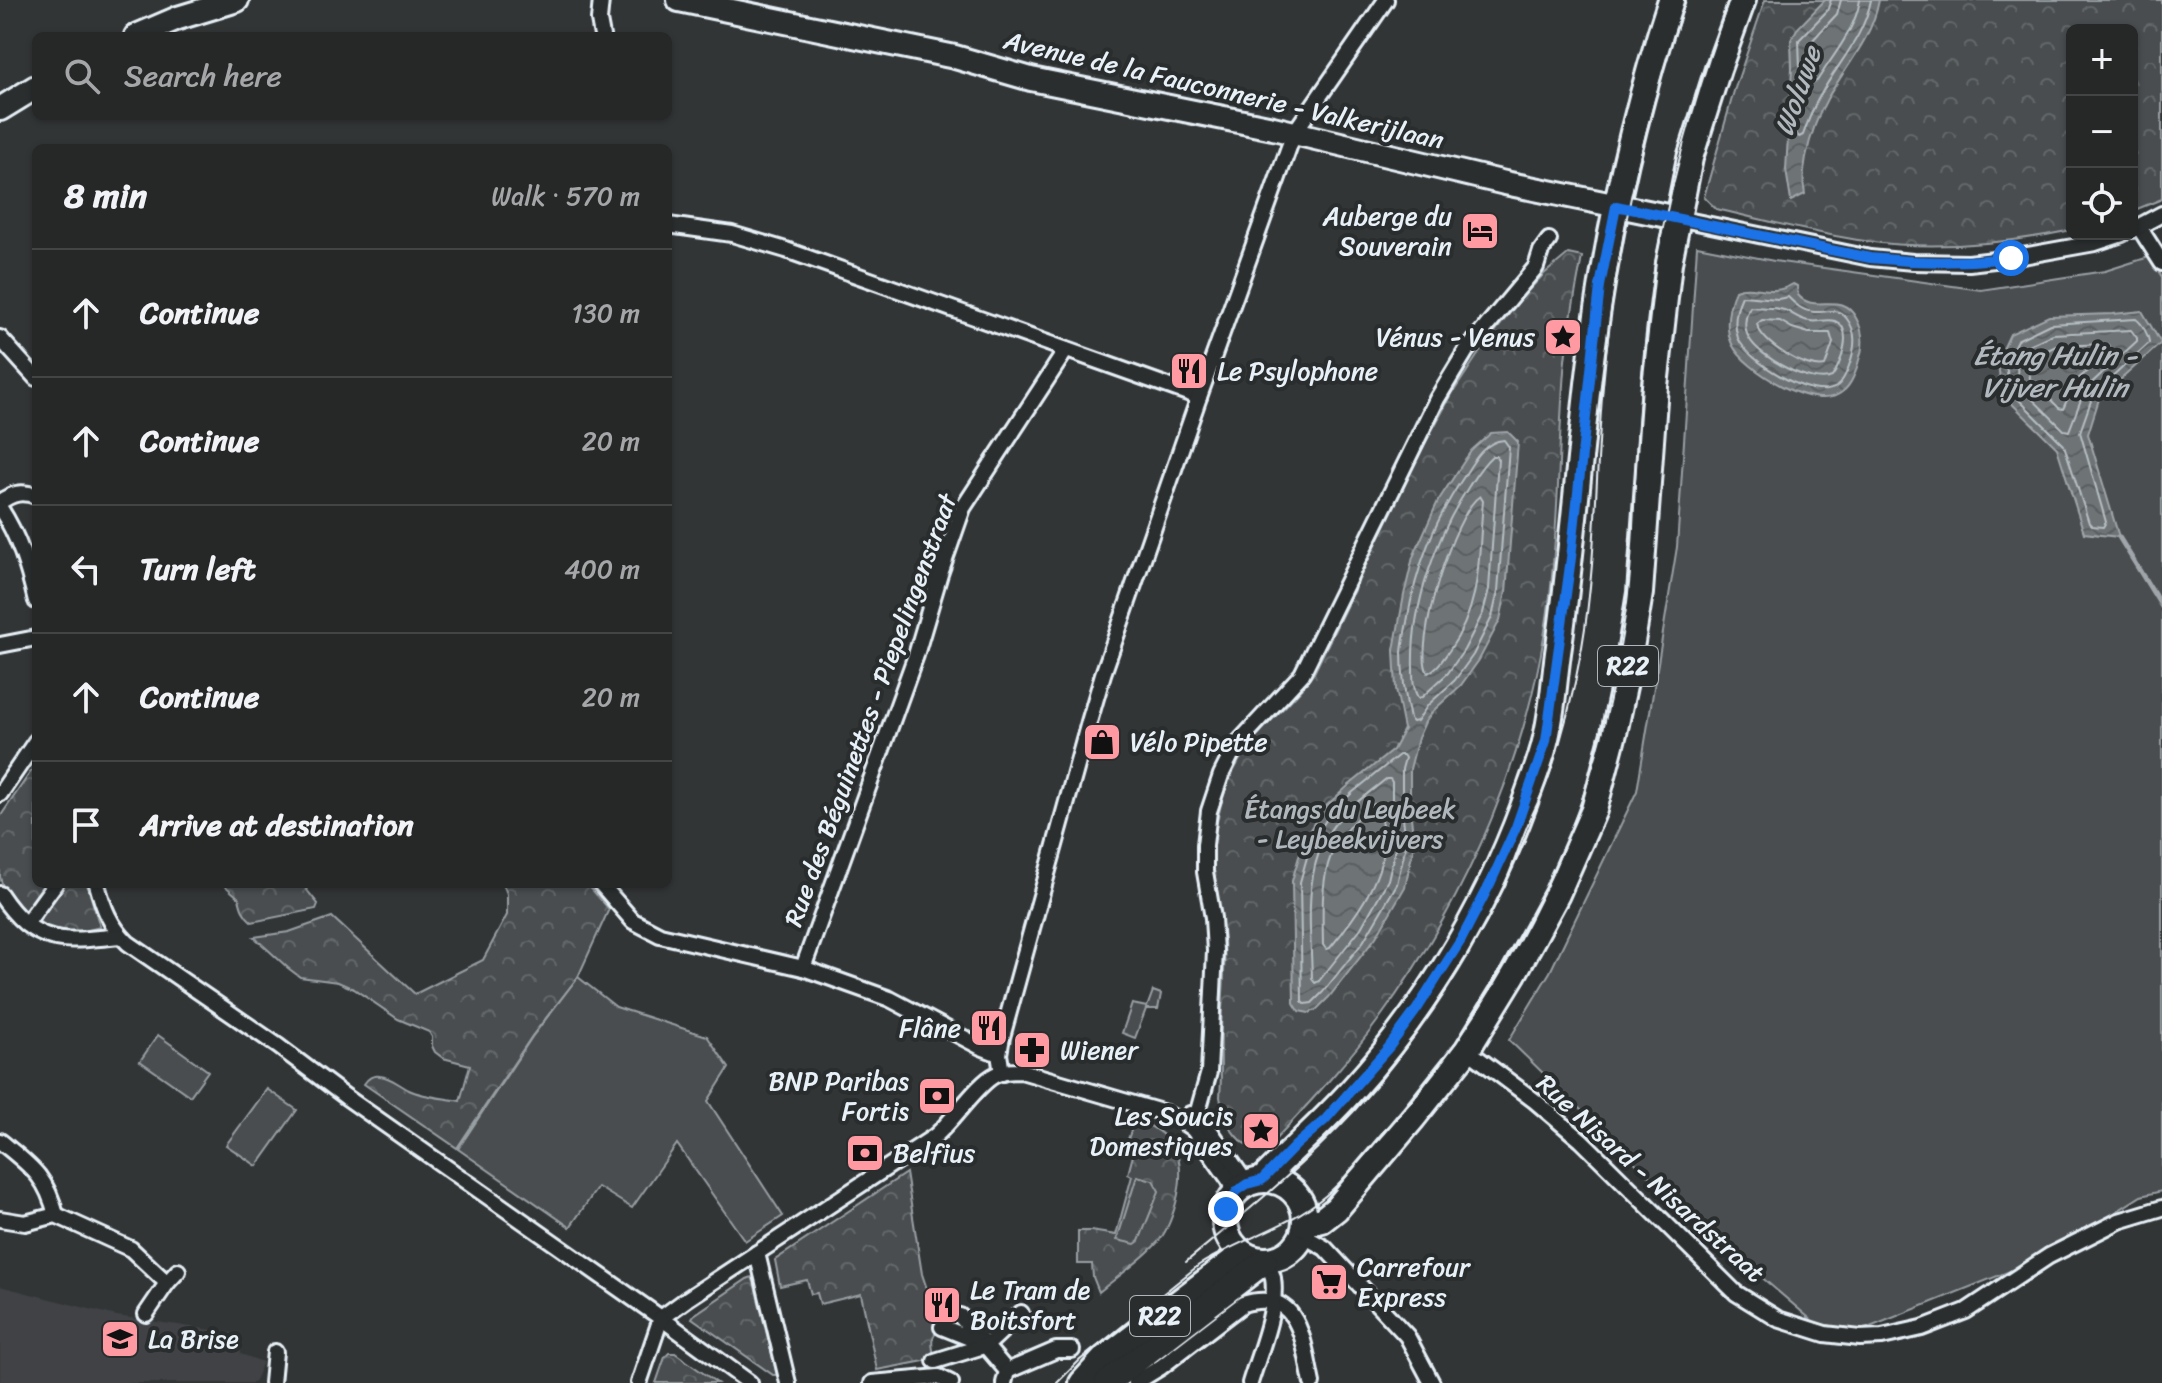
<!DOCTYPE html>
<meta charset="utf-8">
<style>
body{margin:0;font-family:Sriracha,sans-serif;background:#323434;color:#f1f3f6}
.controls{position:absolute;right:24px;top:24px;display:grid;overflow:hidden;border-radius:12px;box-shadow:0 2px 6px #0004}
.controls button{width:72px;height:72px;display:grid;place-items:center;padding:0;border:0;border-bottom:2px solid #424445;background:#262828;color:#f1f3f6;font:40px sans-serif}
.stop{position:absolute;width:24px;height:24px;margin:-18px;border:6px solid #1a73e8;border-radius:50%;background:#fff}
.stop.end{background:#1a73e8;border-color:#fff;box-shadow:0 2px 8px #0008}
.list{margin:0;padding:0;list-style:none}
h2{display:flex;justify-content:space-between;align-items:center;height:104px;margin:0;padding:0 32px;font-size:34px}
h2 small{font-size:26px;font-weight:400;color:#a4a6a8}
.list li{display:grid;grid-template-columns:52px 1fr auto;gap:24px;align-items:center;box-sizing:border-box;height:128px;padding:0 32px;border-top:2px solid #424445}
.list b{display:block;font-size:30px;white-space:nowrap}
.list em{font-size:26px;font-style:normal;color:#a4a6a8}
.icon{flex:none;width:44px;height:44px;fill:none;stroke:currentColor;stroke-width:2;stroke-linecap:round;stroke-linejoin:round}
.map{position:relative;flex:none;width:2162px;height:1383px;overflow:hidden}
.search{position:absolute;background:#262828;box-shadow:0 2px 6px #0004;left:32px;top:32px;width:640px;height:88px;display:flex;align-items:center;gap:20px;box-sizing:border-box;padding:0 28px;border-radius:12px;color:#a4a6a8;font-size:30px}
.panel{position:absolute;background:#262828;box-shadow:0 2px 6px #0004;left:32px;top:144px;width:640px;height:744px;border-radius:12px}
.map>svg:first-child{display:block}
.built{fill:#3f4244}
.forest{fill:url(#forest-crowns);stroke:#989fa4;stroke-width:2}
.garden{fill:#494d4f;stroke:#989fa4;stroke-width:2}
.water{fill:url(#water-waves);stroke:#9fa5aa;stroke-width:2}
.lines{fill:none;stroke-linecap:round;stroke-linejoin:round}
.shore{stroke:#b7bfc4;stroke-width:2}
.stream{stroke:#9fa5aa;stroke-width:5}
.street-casing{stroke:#e8f1f8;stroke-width:20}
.secondary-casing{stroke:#e8f1f8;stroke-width:28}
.primary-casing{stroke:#e8f1f8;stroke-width:30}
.street{stroke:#2a2d2e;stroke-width:14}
.secondary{stroke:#2a2d2e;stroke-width:22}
.primary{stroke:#2a2d2e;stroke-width:24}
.tram{stroke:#e8f1f8;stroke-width:2}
.route{stroke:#1a73e8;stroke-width:10}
.labels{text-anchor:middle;stroke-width:8;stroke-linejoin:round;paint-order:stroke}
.shield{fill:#2a2d2e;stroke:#afb6bb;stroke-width:2}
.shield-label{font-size:24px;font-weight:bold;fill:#e8f1f8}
.street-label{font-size:26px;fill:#e8f1f8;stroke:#2a2d2e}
.poi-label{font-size:26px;fill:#e8f1f8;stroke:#2a2d2e;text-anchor:start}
.park-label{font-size:26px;fill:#b0b8bd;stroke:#2a2d2e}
.water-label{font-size:28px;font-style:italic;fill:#b1b8be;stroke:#2a2d2e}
</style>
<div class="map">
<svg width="2162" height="1383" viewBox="0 0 2162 1383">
<defs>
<pattern id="forest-crowns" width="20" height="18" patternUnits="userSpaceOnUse" patternTransform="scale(2)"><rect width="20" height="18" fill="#494d4f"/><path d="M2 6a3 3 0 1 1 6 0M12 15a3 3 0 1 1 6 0" fill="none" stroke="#636769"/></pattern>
<pattern id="water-waves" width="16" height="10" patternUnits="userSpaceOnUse" patternTransform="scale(2)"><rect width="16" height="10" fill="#6e7376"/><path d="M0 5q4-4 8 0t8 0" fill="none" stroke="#5a5e60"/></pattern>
</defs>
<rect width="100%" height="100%" fill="#323536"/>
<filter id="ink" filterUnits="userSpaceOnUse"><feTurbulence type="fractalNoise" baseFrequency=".0125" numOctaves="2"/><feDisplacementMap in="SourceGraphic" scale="16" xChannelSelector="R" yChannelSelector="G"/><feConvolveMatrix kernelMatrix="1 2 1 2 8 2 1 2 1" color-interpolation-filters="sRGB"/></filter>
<g filter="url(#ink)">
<polygon class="built" points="0,1286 117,1316 239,1334 241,1354 263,1362 254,1383 0,1383"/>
<g class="forest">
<path d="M1765 0H2162V199L2132 211V30H2072V230C2004 244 1934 251 1865 241 1815 234 1765 220 1716 209L1704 197 1734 91Z"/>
<path d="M1568 254 1582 257C1575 295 1567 333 1564 371 1558 446 1559 521 1550 595 1532 748 1470 895 1379 1019 1347 1063 1309 1103 1272 1143 1242 1160 1223 1122 1220 1097 1222 1075 1220 1053 1221 1030 1222 1000 1226 969 1224 939 1222 920 1218 903 1215 884 1210 843 1218 797 1239 761 1259 727 1292 705 1314 673L1424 445 1452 394 1483 347 1526 293 1544 274Z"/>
<polygon points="36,764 36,884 87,884 100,927 74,934 50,929 25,912 4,890 0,877 0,817"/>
<path d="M223 884H302L318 904 316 909 252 922C243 914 241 908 239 898Z"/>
<path d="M503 884H587L609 909 578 977 532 1036 457 1148 364 1084C368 1078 372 1075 380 1076 391 1077 399 1085 409 1090 424 1097 444 1098 460 1101L470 1065 443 1058 435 1052 432 1046V1037L429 1032 398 1019 354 989 338 982 300 977 288 968 254 937 289 932 332 917 415 994 483 960 507 915V894Z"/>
<path d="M1135 1119C1178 1136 1187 1160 1176 1203 1172 1218 1167 1232 1157 1243 1141 1261 1118 1276 1099 1292L1093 1277 1092 1264H1078V1231H1091L1116 1235 1132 1176 1128 1174 1135 1148 1126 1145Z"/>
<path d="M906 1173 922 1274 928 1292 946 1324C930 1336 930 1340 935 1359L877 1370 861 1294 820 1304 817 1293 811 1294 807 1280 780 1286 775 1260Z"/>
<polygon points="752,1277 754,1282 777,1375 773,1375 692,1318 694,1315 747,1279"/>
<polygon points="669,1353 675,1353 717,1383 656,1383 665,1357"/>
</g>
<g class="garden">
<polygon points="1697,246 1774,261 1981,290 2105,271 2149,257 2162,277 2162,1191 2141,1196 2045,1257 1860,1331 1815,1323 1689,1215 1509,1040 1550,972 1637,791 1677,547"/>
<polygon points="578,977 616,1007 707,1036 729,1068 708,1101 783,1216 745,1241 677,1144 632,1208 598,1187 570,1227 458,1149 532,1037"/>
<polygon points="1153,991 1161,994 1158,1009 1146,1009 1135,1038 1122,1033 1132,1004 1147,1007"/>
<polygon points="158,1035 208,1071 190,1096 140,1061"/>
<polygon points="267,1089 297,1110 257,1166 226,1145"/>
<polygon points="1137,1176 1153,1180 1159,1191 1139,1241 1135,1244 1117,1240"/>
</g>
<g class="water">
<path d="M1825 0H1879C1872 39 1846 66 1827 99 1817 117 1810 137 1806 157 1804 170 1802 182 1805 194L1791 201 1786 170 1792 68 1791 40 1797 29Z"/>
<path d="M1793 284 1797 286 1798 295C1815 315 1840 289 1856 318 1864 332 1864 346 1859 360 1856 371 1852 385 1842 392 1816 414 1744 370 1732 344 1724 327 1728 308 1735 290 1754 282 1769 298 1793 284Z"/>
<polygon points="2142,311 2161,343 2099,399 2088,434 2119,537 2084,533 2057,448 2001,393 1998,360 2010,334 2049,316 2113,314"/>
<polygon points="1508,432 1518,442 1506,592 1500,620 1479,660 1461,685 1433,711 1425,722 1418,738 1410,769 1410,808 1414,845 1405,887 1376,937 1329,997 1316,1010 1309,1013 1299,1011 1294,1003 1292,881 1304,839 1323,809 1348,786 1393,750 1404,729 1396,689 1394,650 1404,595 1413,557 1438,501 1471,451 1491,433"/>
</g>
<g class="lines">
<g class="shore">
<path d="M1831 0 1827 11 1799 40 1800 69 1796 133 1799 137 1803 135C1808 121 1813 107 1821 94 1838 63 1864 37 1871 0"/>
<path d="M1841 0 1837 14 1810 43V79L1812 82 1817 81C1833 55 1855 31 1860 0"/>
<path d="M1742 296 1778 299 1788 297C1795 304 1802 311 1814 312 1827 313 1838 306 1847 319 1857 332 1855 346 1851 360 1848 369 1844 381 1836 387 1813 402 1747 361 1738 338 1733 324 1736 309 1742 296Z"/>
<path d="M1750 307C1759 308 1781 307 1787 311 1795 315 1800 320 1810 321 1817 323 1827 318 1835 321 1855 329 1840 366 1832 377 1811 386 1759 357 1749 338 1743 328 1745 316 1750 307Z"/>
<path d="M2136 319C2142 323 2149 336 2149 343L2093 395 2080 432 2106 522 2103 527 2092 526 2089 523 2064 445 2009 390 2006 362 2017 340 2050 324Z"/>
<path d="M1762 320 1780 321 1792 328 1809 333H1830L1833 343 1825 366C1806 370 1761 344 1757 324Z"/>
<polygon points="2131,330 2137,338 2137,341 2085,389 2069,431 2064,430 2018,385 2017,363 2025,347 2053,334"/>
<polygon points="2107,344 2110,347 2110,350 2075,382 2063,409 2059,408 2030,379 2029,366 2033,357 2056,346"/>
<path d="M1504 440 1509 447 1498 591 1492 617 1473 655 1455 680 1428 705 1417 721 1413 722 1410 719C1405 697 1402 675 1402 652 1403 642 1405 632 1407 622 1416 567 1434 521 1465 475 1474 460 1485 441 1504 440Z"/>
<path d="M1492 456H1496L1498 460 1489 589 1483 613 1464 650 1448 673 1422 697 1418 698C1413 689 1413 679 1413 668 1411 606 1436 537 1469 486 1476 475 1482 465 1492 456Z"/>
<path d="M1480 496 1483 501C1478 556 1483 603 1449 651 1443 659 1438 668 1428 673 1412 648 1454 512 1480 496Z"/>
<polygon points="1399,755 1403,755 1405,758 1402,769 1402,808 1406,845 1397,884 1363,942 1323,992 1312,1003 1305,1004 1302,1001 1300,882 1311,843 1330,814 1353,792"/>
<path d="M1386 779H1390L1392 782V809L1396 845 1388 880 1361 928 1319 981 1315 983 1312 979C1311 926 1300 862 1339 819 1353 804 1370 792 1386 779Z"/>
<path d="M1374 804H1377L1380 807C1380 819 1384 832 1384 844 1382 882 1353 920 1330 948L1326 949 1323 945C1322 883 1319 844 1374 804Z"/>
</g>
<polyline class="stream" points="2119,537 2162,607"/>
<defs>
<g id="street">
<polyline points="601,0 599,20 602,36"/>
<polyline points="1677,218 1870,258 1913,262 1969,263 2011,258 2095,243 2122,234"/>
<polyline points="668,225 732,234 786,250 1199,397"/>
<polyline points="2139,227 2162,263"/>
<polyline points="2132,230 2162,214"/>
<polyline points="0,338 36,378"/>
<path d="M0 502C13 493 21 491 36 496"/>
<path d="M0 508C19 537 28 567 36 601"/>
<polyline points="0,645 36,638"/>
<polyline points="0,794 36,741"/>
<path d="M97 884C103 907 110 926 128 943L278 1046 346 1097 661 1318 750 1383"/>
<polyline points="601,884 633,921 660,935 803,968 890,999 981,1047 999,1054"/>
<path d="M0 894C35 947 64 942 120 936"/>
<polyline points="26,924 55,884"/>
<polyline points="803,968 916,655 940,574 963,508 1066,350"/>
<polyline points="1467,1050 1535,1101 1581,1140 1736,1293 1778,1319 1825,1334 1860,1338 1882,1337 1922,1328 1966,1311 2049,1256 2119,1221 2162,1208"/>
<polyline points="1002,1073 999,1054 1002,1037 1089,722 1103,674 1199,397 1294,133 1386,0"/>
<polyline points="1190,1114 1204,1122 1247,1184"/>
<polyline points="1193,1129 1209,1072 1215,951 1213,918 1205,872 1205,845 1209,811 1221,775 1236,745 1302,674 1437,399 1466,351 1536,267 1541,251 1549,240"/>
<path d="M0 1141C30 1166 46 1175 56 1215"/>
<polyline points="0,1219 25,1223 56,1215 131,1249 167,1283"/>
<polyline points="1302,1235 1325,1248 1407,1336 1432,1383"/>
<polyline points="757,1253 788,1383"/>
<polyline points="146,1314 167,1283 178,1271"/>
<polyline points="960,1316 1007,1371 1004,1383"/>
<path d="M661 1318 687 1299 935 1136C953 1121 978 1083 995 1075 1003 1071 1012 1071 1021 1071L1165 1113 1184 1123 1193 1129 1237 1191"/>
<polyline points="942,1327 987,1345 1021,1313"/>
<polyline points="935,1361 987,1345"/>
<polyline points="1007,1371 1056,1350 1072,1350"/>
<polyline points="272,1383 275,1352"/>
<polyline points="639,1383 661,1318"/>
<polyline points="872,1383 939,1377 951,1383"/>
<path d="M1135 1383 1161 1367 1243 1304C1301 1287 1303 1342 1312 1383"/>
<path d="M1250 1383C1259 1353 1278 1310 1273 1278 1272 1272 1268 1266 1265 1261"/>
</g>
<g id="secondary">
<polyline points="679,0 955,57 1031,79 1273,128 1505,183 1677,218"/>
<polyline points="136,36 178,18 237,0"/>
<polyline points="0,109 36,87"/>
</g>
<g id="primary">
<circle cx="1265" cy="1220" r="40"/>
<path d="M1262 1180C1292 1149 1325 1121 1353 1089 1432 1002 1493 896 1531 785 1536 771 1542 756 1545 742 1553 712 1554 678 1559 646 1571 559 1578 471 1588 384 1603 253 1630 125 1671 0"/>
<polyline points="1305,1224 1322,1220 1336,1209 1413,1118 1467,1050 1513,975 1557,894 1594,810 1614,733 1627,672 1640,593 1655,386 1669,263 1690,158 1718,69 1743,0"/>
<polyline points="1082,1383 1103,1360 1242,1254"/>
<polyline points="1107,1383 1265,1261"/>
</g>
</defs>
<use href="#street" class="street-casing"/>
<use href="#secondary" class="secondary-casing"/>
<use href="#primary" class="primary-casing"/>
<use href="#street" class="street"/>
<use href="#secondary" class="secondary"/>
<use href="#primary" class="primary"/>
<g class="tram">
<path d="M1186 1262C1244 1214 1302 1167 1354 1111 1391 1070 1422 1027 1451 981 1470 951 1489 921 1503 888 1512 869 1518 849 1526 829 1532 814 1540 799 1546 784 1562 740 1574 692 1582 647 1597 560 1595 473 1603 386 1614 254 1643 125 1686 0"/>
<path d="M1057 1383 1080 1360 1199 1265C1240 1239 1287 1228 1325 1196 1347 1178 1365 1154 1384 1133 1483 1023 1566 874 1603 730 1613 688 1621 645 1627 602 1634 547 1634 492 1637 437 1641 379 1646 321 1655 264 1658 247 1662 231 1666 215 1682 141 1704 71 1729 0"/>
</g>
</g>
</g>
<g class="lines" filter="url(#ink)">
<path class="route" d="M1226 1209 1237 1191 1247 1184 1262 1180 1296 1145 1325 1120 1389 1047 1417 1009 1461 940 1490 884 1516 827 1546 741 1571 558 1600 286 1616 206 1870 258C1918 263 1963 263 2011 258"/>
</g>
<defs>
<symbol id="hotel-square" viewBox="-11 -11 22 22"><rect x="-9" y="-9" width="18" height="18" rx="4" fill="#ff9aa2" stroke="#2a2d2e"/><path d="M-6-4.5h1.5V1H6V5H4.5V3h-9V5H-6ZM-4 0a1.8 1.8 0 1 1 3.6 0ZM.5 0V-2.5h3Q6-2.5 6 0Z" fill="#111"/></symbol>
<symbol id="sight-square" viewBox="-11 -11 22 22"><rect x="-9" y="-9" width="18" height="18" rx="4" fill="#ff9aa2" stroke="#2a2d2e"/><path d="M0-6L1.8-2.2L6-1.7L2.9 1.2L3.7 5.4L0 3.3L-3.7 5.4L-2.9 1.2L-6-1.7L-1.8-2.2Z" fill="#111"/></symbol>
<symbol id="restaurant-square" viewBox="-11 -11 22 22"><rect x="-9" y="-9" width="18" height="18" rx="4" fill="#ff9aa2" stroke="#2a2d2e"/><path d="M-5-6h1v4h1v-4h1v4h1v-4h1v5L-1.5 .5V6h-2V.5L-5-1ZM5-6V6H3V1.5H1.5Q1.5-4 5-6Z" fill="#111"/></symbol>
<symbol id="shop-square" viewBox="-11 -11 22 22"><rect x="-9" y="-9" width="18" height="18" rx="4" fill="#ff9aa2" stroke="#2a2d2e"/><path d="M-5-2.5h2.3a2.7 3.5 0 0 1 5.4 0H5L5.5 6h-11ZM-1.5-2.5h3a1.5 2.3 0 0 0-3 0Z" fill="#111"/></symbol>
<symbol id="pharmacy-square" viewBox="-11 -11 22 22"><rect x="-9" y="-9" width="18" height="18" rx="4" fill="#ff9aa2" stroke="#2a2d2e"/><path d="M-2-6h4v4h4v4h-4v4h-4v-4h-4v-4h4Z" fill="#111"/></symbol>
<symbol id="bank-square" viewBox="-11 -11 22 22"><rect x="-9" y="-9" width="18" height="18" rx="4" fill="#ff9aa2" stroke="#2a2d2e"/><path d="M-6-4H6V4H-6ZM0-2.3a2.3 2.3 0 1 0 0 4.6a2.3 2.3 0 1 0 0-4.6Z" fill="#111"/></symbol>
<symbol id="supermarket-square" viewBox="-11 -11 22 22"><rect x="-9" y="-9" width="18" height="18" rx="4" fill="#ff9aa2" stroke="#2a2d2e"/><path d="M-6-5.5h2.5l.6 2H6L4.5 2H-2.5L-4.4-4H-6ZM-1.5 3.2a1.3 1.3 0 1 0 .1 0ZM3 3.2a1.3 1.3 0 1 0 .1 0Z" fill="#111"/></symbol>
<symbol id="school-square" viewBox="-11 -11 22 22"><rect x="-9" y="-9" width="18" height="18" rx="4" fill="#ff9aa2" stroke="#2a2d2e"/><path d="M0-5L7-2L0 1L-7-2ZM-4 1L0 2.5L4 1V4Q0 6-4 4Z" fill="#111"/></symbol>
</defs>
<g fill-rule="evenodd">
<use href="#hotel-square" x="1458" y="209" width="44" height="44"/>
<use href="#sight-square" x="1541" y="315" width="44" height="44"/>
<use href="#restaurant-square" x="1167" y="349" width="44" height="44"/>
<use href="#shop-square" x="1080" y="720" width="44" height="44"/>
<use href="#restaurant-square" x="967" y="1006" width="44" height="44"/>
<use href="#pharmacy-square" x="1010" y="1028" width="44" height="44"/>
<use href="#bank-square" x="915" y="1074" width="44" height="44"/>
<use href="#sight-square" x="1239" y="1109" width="44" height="44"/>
<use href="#bank-square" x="843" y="1131" width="44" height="44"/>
<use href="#supermarket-square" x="1307" y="1260" width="44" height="44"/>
<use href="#restaurant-square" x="920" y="1283" width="44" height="44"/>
<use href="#school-square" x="98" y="1317" width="44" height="44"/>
</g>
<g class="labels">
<g class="shield">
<rect x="1598" y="646" width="60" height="40" rx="6"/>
<rect x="1130" y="1296" width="60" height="40" rx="6"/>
</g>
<g class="shield-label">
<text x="1628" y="674">R22</text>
<text x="1160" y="1324">R22</text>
</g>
<g class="street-label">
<text transform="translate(1224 90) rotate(13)" y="9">Avenue de la Fauconnerie - Valkerijlaan</text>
<text transform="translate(870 710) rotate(-70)" y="9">Rue des Béguinettes - Piepelingenstraat</text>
<text transform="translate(1651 1178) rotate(42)" y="9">Rue Nisard - Nisardstraat</text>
</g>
<g class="poi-label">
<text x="1452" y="225" text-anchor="end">Auberge du<tspan x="1452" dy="30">Souverain</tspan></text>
<text x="1535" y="346" text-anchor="end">Vénus - Venus</text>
<text x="1217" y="380">Le Psylophone</text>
<text x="1130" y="751">Vélo Pipette</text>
<text x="961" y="1037" text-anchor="end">Flâne</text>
<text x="1060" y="1059">Wiener</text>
<text x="909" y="1090" text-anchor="end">BNP Paribas<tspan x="909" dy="30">Fortis</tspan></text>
<text x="1233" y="1125" text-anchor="end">Les Soucis<tspan x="1233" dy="30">Domestiques</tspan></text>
<text x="893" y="1162">Belfius</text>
<text x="1357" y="1276">Carrefour<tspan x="1357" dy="30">Express</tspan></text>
<text x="970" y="1299">Le Tram de<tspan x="970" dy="30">Boitsfort</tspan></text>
<text x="148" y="1348">La Brise</text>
</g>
<g class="park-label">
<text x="1350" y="818">Étangs du Leybeek<tspan x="1350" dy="30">- Leybeekvijvers</tspan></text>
</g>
<g class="water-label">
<text transform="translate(1797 91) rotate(-71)" y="10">Woluwe</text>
<text x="2055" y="365">Étang Hulin -<tspan x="2055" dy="32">Vijver Hulin</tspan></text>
</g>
</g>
</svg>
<div class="controls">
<button>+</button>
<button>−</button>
<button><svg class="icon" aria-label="locate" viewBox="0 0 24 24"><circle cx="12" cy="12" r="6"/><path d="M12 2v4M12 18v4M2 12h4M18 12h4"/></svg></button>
</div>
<div class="stop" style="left:2011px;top:258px"></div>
<div class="stop end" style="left:1226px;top:1209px"></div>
<div class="search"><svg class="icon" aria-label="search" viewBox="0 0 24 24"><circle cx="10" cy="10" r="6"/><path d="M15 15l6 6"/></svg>Search here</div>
<section class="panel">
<h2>8 min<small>Walk · 570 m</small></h2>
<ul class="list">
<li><svg class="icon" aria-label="ahead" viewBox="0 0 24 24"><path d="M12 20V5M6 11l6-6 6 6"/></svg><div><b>Continue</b></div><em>130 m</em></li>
<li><svg class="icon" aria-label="ahead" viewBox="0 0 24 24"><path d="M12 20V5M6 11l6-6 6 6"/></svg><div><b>Continue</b></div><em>20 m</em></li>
<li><svg class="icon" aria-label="left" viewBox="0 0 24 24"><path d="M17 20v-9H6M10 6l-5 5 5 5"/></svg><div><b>Turn left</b></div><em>400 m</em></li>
<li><svg class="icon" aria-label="ahead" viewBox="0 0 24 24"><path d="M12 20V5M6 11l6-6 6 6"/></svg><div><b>Continue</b></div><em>20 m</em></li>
<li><svg class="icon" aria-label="arrive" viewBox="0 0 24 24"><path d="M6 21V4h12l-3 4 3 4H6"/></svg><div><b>Arrive at destination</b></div></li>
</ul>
</section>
</div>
